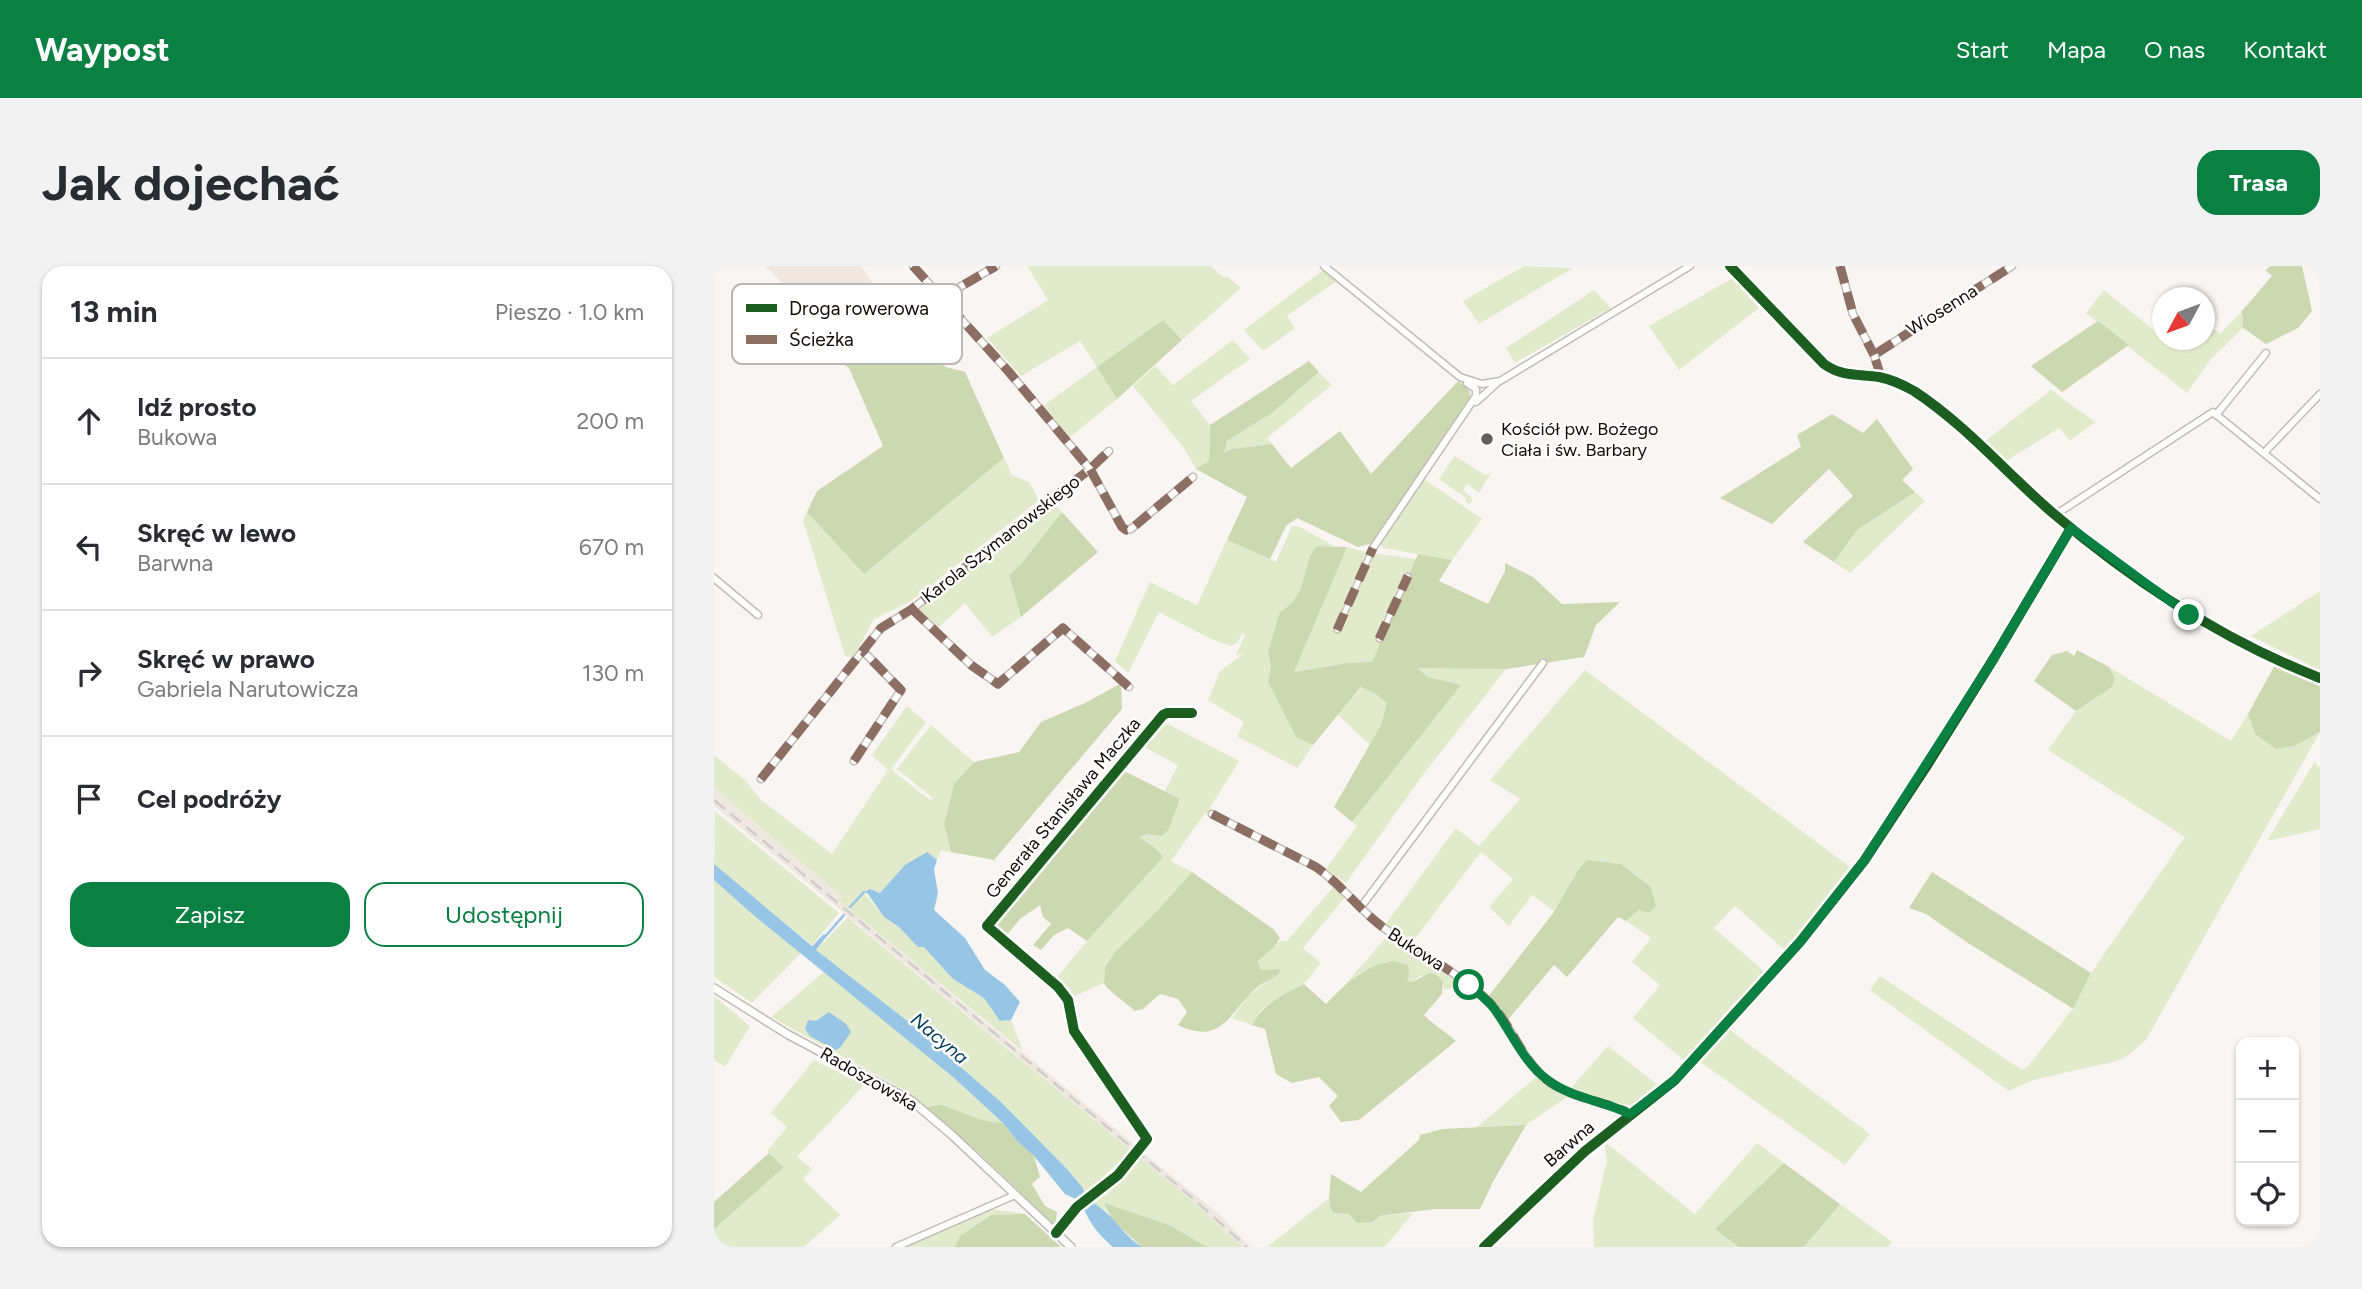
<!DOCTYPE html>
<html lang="pl">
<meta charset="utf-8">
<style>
body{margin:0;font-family:Figtree,sans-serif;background:#f2f2f3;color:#2b2b33}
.controls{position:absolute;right:21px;bottom:21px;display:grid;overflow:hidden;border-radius:14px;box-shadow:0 2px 5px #0004}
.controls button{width:63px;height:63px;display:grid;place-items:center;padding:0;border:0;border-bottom:2px solid #e1e1e2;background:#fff;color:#2b2b33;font:35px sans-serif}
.compass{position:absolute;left:1438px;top:21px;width:63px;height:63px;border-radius:50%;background:#fff;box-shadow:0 2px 5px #0004;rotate:229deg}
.stop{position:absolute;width:21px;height:21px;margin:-16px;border:5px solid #0b8043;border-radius:50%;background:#fff}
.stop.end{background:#0b8043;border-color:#fff;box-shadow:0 2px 7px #0008}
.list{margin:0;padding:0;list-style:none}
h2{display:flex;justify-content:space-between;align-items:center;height:91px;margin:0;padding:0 28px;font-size:30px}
h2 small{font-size:23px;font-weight:400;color:#7c7c81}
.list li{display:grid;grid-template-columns:46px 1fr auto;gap:21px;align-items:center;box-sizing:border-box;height:126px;padding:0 28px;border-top:2px solid #e1e1e2}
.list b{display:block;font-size:26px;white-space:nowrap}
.list p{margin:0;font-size:23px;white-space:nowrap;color:#7c7c81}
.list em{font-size:23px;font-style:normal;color:#7c7c81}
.actions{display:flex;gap:14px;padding:21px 28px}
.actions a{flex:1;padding:16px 0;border:2px solid #0b8043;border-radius:21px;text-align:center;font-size:24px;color:#0b8043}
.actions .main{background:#0b8043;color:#fff}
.icon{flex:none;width:38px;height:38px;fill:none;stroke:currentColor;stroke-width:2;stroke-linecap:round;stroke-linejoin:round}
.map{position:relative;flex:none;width:1606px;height:981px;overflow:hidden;border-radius:21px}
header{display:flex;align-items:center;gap:42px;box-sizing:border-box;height:98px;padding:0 35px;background:#0b8043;color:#fff}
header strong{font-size:33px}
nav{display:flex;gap:38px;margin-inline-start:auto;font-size:24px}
.intro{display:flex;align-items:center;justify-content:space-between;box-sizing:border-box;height:168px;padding:0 42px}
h1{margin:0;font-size:49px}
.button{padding:18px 32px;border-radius:21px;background:#0b8043;color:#fff;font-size:24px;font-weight:700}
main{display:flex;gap:42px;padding:0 42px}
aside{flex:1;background:#fff;border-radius:21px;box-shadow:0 2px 5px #0004}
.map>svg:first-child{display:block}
.built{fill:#f1e7e1}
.green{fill:#e1ebcb}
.forest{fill:#ccd8b0}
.water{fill:#96c5e5}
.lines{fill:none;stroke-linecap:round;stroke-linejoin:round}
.stream{stroke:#96c5e5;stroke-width:2.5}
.pedestrian-casing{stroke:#c2bbb8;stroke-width:7}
.minor-casing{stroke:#c2bbb8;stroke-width:9}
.tertiary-casing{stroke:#c2bbb8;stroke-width:10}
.pedestrian{stroke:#fefefd;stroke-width:4.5}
.minor{stroke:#fefefd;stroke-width:6}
.tertiary{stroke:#fefefd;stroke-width:7}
.rail{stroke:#cfcecd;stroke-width:2.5;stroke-dasharray:14 7;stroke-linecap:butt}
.quiet{stroke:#8d6e63;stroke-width:9;stroke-dasharray:18 9;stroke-linecap:butt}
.cycleway-casing{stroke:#fff;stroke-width:15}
.cycleway{stroke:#1b5e20;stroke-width:10}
.route{stroke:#0b8043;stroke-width:9}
.poi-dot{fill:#655d5a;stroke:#fff;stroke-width:2.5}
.labels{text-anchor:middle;stroke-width:5;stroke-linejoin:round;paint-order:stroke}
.street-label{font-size:18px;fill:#150b07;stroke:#fff}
.poi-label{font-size:18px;fill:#150b07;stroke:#fff;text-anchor:start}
.water-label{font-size:19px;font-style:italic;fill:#023d5b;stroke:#fff}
.key{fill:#fff;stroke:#b9b6b5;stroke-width:2}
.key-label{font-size:19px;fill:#150b07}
</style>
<header>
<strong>Waypost</strong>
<nav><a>Start</a><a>Mapa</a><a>O nas</a><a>Kontakt</a></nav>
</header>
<div class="intro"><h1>Jak dojechać</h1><a class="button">Trasa</a></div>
<main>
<aside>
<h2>13 min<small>Pieszo · 1.0 km</small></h2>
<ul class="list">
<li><svg class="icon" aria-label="ahead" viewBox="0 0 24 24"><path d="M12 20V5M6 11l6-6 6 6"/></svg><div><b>Idź prosto</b><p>Bukowa</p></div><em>200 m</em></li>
<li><svg class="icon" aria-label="left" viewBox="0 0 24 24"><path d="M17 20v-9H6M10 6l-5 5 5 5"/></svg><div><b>Skręć w lewo</b><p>Barwna</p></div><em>670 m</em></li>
<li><svg class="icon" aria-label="right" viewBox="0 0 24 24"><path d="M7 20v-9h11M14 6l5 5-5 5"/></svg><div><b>Skręć w prawo</b><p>Gabriela Narutowicza</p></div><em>130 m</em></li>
<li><svg class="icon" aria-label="arrive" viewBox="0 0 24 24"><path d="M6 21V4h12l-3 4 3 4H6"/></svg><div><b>Cel podróży</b></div></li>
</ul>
<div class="actions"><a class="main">Zapisz</a><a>Udostępnij</a></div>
</aside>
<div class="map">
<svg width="1606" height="981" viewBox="0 0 1606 981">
<rect width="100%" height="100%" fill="#f9f5f3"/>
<g class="built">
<polygon points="51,0 147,0 171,35 124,70"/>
<polygon points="0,522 129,632 126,636 420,878 417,884 0,540"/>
<polygon points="427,885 507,950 536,981 529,981 482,938 424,890"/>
</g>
<g class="green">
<polygon points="313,0 497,0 509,11 514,11 527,22 468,74 449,54 384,102 403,133 355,172 330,139 383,101 366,75 307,110 273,72 334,34"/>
<polygon points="810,0 859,2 765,58 749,35"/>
<polygon points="609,4 624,14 573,50 581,62 549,85 530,64"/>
<polygon points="1019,12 1045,42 965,104 935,60"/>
<polygon points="880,24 897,42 801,97 792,82"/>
<polygon points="1390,24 1441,65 1448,57 1448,74 1490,74 1491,56 1506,68 1528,45 1529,62 1496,94 1473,127 1372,47"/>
<polygon points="519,74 536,93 477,135 496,159 495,196 482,203 470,182 419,120 441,100 459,119"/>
<polygon points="605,106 618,119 553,172 558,178 519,183 509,188 513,175 558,147"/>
<polygon points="1337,124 1381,156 1356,175 1345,162 1289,197 1270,176"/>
<polygon points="741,190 771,209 777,207 765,227 753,218 749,224 759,233 756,238 751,235 752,232 725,213"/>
<polygon points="290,192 298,209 315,216 325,234 197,335 160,353 139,392 131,390 89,254 93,246 150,308"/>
<polygon points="710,213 768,253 738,294 669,282 667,276"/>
<polygon points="1201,226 1211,235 1136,307 1120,296 1143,264"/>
<polygon points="340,237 348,246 307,298 295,309 307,351 278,371 251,337 223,363 207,348 205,342"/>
<polygon points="578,260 586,261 620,280 604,280 596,288 586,325 577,338 566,346 554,385 557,401 555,415 582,471 599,479 583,502 523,470 530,456 494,434 506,405 529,388 522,389 531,369 528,367 524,376 517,380 497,373 445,346 414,407 401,395 436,316 483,339 513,274 562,296"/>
<polygon points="633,281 657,287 702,293 658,396 633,397 579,406"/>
<polygon points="1606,325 1606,404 1537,370"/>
<polygon points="701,401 792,403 708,510 632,617 612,603 643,560 638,556 746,419 714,411"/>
<polygon points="1395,401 1517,475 1534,448 1541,468 1562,483 1580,480 1606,466 1432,774 1413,790 1403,795 1319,814 1295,825 1156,724 1166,710 1308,804 1315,799 1360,741 1377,707 1471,571 1334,484 1362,445 1398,421 1401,413"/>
<polygon points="871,404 1136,601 1137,608 1072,685 1021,640 1000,662 1052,707 972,796 919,752 946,719 918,696 937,672 912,655 925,644 936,620 907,598 873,595 864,604 841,646 818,629 795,660 775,641 799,613 767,586 700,674 705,679 671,659 742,562 765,580 806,533 776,514"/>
<polygon points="648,421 663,429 673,437 667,459 656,479 624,449"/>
<polygon points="193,440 212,456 178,502 180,506 216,534 219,532 183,503 217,459 260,496 240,518 230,558 237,586 227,584 223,594 191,599 166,627 156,623 150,626 170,651 185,661 196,673 210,680 239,713 270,732 286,755 297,754 309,785 125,635 128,631 0,522 0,489 31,514 47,534 118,588 174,504 158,489"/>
<polygon points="448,455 525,495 496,542 498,544 495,548 491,547 457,595 478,606 445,643 402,685 390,709 390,717 356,732 341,714 373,675 448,591 440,581 425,571 455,563 466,534 451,525 464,499 428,480"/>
<polygon points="1601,495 1603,501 1606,501 1606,563 1553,575"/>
<polygon points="1,545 125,647 98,679 0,599"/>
<polygon points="0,614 37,647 88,686 38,737 0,711"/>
<path d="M621 619 632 627 631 631 589 682 607 697C601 703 596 713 589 718 568 735 552 730 538 759L518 752 535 729 551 717 543 696 566 675H573Z"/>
<polygon points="134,651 140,657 417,884 371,929 369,922 353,903 287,836 196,757 102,684"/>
<polygon points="674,669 750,719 730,724 730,720 707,709 698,716 692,715 674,695 645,707 624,727"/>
<path d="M111 705 239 811 289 857C283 857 277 857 271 856 247 852 243 837 211 841L190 824 57 751Z"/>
<polygon points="0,730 36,760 11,801 0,794"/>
<polygon points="1027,746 1030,748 1017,765 1156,868 1131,899 985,795"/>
<polygon points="894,780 945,820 919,840 869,830 856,823"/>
<polygon points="100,794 150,819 83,891 98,903 89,913 126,949 90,981 8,981 0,973 0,962 70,901 53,885 73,861 57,847"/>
<polygon points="822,811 853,831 812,859 762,862"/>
<polygon points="890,875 981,948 1043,877 1070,897 1001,963 1025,981 880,981 879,955 893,894"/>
<polygon points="424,890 482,938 529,981 494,981 455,959 390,938 393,945 375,935 405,913"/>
<polygon points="615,932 616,941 619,947 665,950 699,947 671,981 553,981"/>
<polygon points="1126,938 1178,976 1174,981 1090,981"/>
<polygon points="279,943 311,948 276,949 245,973 241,981 187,981"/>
</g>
<g class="forest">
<polygon points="1557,0 1588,0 1598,45 1584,62 1552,78 1529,62 1528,45 1558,10 1551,4"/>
<polygon points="154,48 174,68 232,101 251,106 290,192 150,308 93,246 103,225 169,180 135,102 103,79 109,57 124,70"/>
<polygon points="449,54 468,74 403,133 383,101"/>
<polygon points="1384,55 1415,79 1348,126 1317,100"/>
<path d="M595 95 605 106 558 147 513 175 510 187 518 183 558 178 577 202 626 165 657 208 744 115C752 120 757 123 756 133L659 277 644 281 583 252 572 260 556 293 513 274 533 231 482 203 495 195 496 159Z"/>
<polygon points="1118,148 1149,167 1163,153 1199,203 1188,214 1201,226 1143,264 1120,296 1089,276 1139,230 1115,203 1058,258 1006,232 1087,181 1083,169"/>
<polygon points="348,246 384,286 307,351 295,309 307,298"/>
<polygon points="603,280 633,281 580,406 633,397 658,396 704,288 738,294 725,315 774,338 791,305 791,297 819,311 848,338 906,336 882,359 870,391 792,403 703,402 714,411 747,419 638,556 620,541 667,459 673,437 663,429 647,421 599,479 582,471 554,415 557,401 554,385 566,346 577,338 586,325 596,289"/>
<polygon points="1363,384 1395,401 1401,413 1398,421 1362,445 1320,415 1338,389 1353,385 1360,390"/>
<polygon points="1562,397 1606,420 1606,466 1580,480 1562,483 1541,468 1534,448"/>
<polygon points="404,419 407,419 408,443 280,594 237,586 230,558 240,518 260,496 305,486 327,456 371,437"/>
<polygon points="412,506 466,533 455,563 448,570 435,568 425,571 440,581 449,591 373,675 354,662 340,669 327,684 319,679 337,658 329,651 326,639 306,653 291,671 281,658 283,653 407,507"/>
<polygon points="873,594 907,598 936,620 942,640 935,647 925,644 912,655 904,651 853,711 840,699 792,756 783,739 774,731 840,646 864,604"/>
<path d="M478 606 559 663 566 672 560 681 543 696 547 704 566 703 565 708C558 713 548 717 541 723 515 747 508 780 464 759L473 746 464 733 446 728 429 743 421 745 393 722 390 717 391 701 402 685 445 643Z"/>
<polygon points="1218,606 1377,707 1360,741 1358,742 1254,677 1212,648 1195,642"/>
<path d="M680 695 694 699 695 708 693 715 698 716 716 707 721 708 729 715 728 728 710 749C716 756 733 767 742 775L645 854 627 856 615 840 624 830 605 811 578 817 562 808 551 763 538 759C549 737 569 729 590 718L612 738C632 718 651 698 680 695Z"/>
<path d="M227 839C250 846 264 856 289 857L304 876 320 890 326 911 318 918 331 940 343 946 341 960 265 887 211 841Z"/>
<polygon points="812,859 780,914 766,943 721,943 665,950 659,956 643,957 635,948 619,947 616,941 615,932 617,908 647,926 705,874 706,869 728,863"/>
<polygon points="55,887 70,901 0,963 0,936"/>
<polygon points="1070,897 1126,938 1090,981 1025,981 1001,963"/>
<polygon points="390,937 455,959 494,981 428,981 398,954"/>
<polygon points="311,948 347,981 241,981 246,970 277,949"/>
</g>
<g class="water">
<polygon points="213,586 223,594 220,603 224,627 220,644 251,672 271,704 291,719 306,736 297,754 286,755 270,732 239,713 210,681 204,681 185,661 170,651 154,628 150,626 156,623 166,627 191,599"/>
<polygon points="0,598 98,680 110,668 112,671 102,684 196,757 287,836 353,903 369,922 371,929 364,934 351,928 320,890 304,876 289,857 239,811 37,647 0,614"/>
<polygon points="115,746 132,758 137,766 126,782 121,784 96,770 91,763 94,754 102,755"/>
<path d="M375 935C397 944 407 968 428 981H399C386 970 374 956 369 940Z"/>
</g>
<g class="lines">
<g class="stream">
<polyline points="136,641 150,626"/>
<polyline points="109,673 130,649"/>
</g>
<defs>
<g id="pedestrian">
<polyline points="623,364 659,282"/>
<polyline points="665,373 694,310"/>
</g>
<g id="minor">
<polyline points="199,0 295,106 376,203 408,261 412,264 417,263 479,211"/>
<polyline points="610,0 746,111 768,118 786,115 976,0"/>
<path d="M1016 0 1110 98C1128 111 1144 108 1165 111 1176 113 1191 120 1200 125 1252 159 1293 208 1340 248 1420 316 1508 374 1606 412"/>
<polyline points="1126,0 1139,48 1160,89"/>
<polyline points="227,32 282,0"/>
<polyline points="1167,111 1160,89 1298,0"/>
<polyline points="762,136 783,117"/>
<polyline points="1502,149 1552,87"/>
<polyline points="1550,187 1606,128"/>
<polyline points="1341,249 1499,146 1606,233"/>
<polyline points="659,282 762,130 762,123 753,117"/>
<polyline points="0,312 44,349"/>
<polyline points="198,343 257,399 284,418 349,362 415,421"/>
<polyline points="140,495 187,424 149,385"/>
<polyline points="47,513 167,362 198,343 376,203 395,185"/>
<path d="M498 548 602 601C627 618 645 644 670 662 705 687 744 706 775 736 799 760 808 797 837 817 861 833 891 835 917 848"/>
<polyline points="647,641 829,397"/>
<polyline points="342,967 363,941 404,909 433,873 360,765 354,734 344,721 273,660 449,449 453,447 478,447"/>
<polyline points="182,981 301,929"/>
<polyline points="770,981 870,886 961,814 1086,676 1150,595 1212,501 1280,392 1357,262"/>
</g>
<polyline id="tertiary" points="0,722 73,768 198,835 239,870 357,981"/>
</defs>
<use href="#pedestrian" class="pedestrian-casing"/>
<use href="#minor" class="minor-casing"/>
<use href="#tertiary" class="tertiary-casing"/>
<use href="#pedestrian" class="pedestrian"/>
<use href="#minor" class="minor"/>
<use href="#tertiary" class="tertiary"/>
<polyline class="rail" points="0,534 475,929 533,981"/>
<g class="quiet">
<polyline points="199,0 295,106 376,203 408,261 412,264 417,263 479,211"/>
<polyline points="1126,0 1139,48 1160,89"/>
<polyline points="227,32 282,0"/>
<polyline points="1167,111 1160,89 1298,0"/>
<polyline points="198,343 257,399 284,418 349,362 415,421"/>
<polyline points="623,364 659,282"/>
<polyline points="665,373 694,310"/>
<polyline points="140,495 187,424 149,385"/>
<polyline points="47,513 167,362 198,343 376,203 395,185"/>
<path d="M498 548 602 601C627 618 645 644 670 662 705 687 744 706 775 736 799 760 808 797 837 817 861 833 891 835 917 848"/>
</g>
<defs>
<g id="cycleway">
<path d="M1016 0 1110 98C1128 111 1144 108 1165 111 1176 113 1191 120 1200 125 1252 159 1293 208 1340 248 1420 316 1508 374 1606 412"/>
<polyline points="342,967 363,941 404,909 433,873 360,765 354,734 344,721 273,660 449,449 453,447 478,447"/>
<polyline points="770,981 870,886 961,814 1086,676 1150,595 1212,501 1280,392 1357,262"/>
</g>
</defs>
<use href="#cycleway" class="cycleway-casing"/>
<use href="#cycleway" class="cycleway"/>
</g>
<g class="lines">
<path class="route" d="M755 719C763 726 772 733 779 741 797 765 810 798 835 815 860 833 890 835 916 848L961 814 1086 676 1150 595 1280 392 1357 262 1475 349"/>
</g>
<circle class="poi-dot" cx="773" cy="173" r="7"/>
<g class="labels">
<g class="street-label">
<text transform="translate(1228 44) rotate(-32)" y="6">Wiosenna</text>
<text transform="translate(287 273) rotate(-38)" y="6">Karola Szymanowskiego</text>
<text transform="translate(349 542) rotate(-50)" y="6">Generała Stanisława Maczka</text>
<text transform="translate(702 683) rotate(33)" y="6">Bukowa</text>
<text transform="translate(155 813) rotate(30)" y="6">Radoszowska</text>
<text transform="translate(855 878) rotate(-41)" y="6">Barwna</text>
</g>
<g class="poi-label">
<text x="787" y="169">Kościół pw. Bożego<tspan x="787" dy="21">Ciała i św. Barbary</tspan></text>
</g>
<g class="water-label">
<text transform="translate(226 772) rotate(40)" y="7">Nacyna</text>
</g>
</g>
<rect x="18" y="18" width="230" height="80" rx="10" class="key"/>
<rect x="32" y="38" width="31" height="8" fill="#1b5e20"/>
<rect x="32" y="69" width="31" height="9" fill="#8d6e63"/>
<g class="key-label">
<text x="75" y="49">Droga rowerowa</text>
<text x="75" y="80">Ścieżka</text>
</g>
</svg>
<div class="controls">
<button>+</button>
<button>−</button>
<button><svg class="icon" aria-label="locate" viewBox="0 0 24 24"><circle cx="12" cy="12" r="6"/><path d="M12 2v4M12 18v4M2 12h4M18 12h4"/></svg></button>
</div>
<svg class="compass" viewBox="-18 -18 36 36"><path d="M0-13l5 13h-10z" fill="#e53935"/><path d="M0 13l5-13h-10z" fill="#7c7c81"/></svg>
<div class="stop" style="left:755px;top:719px"></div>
<div class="stop end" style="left:1475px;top:349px"></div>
</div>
</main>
